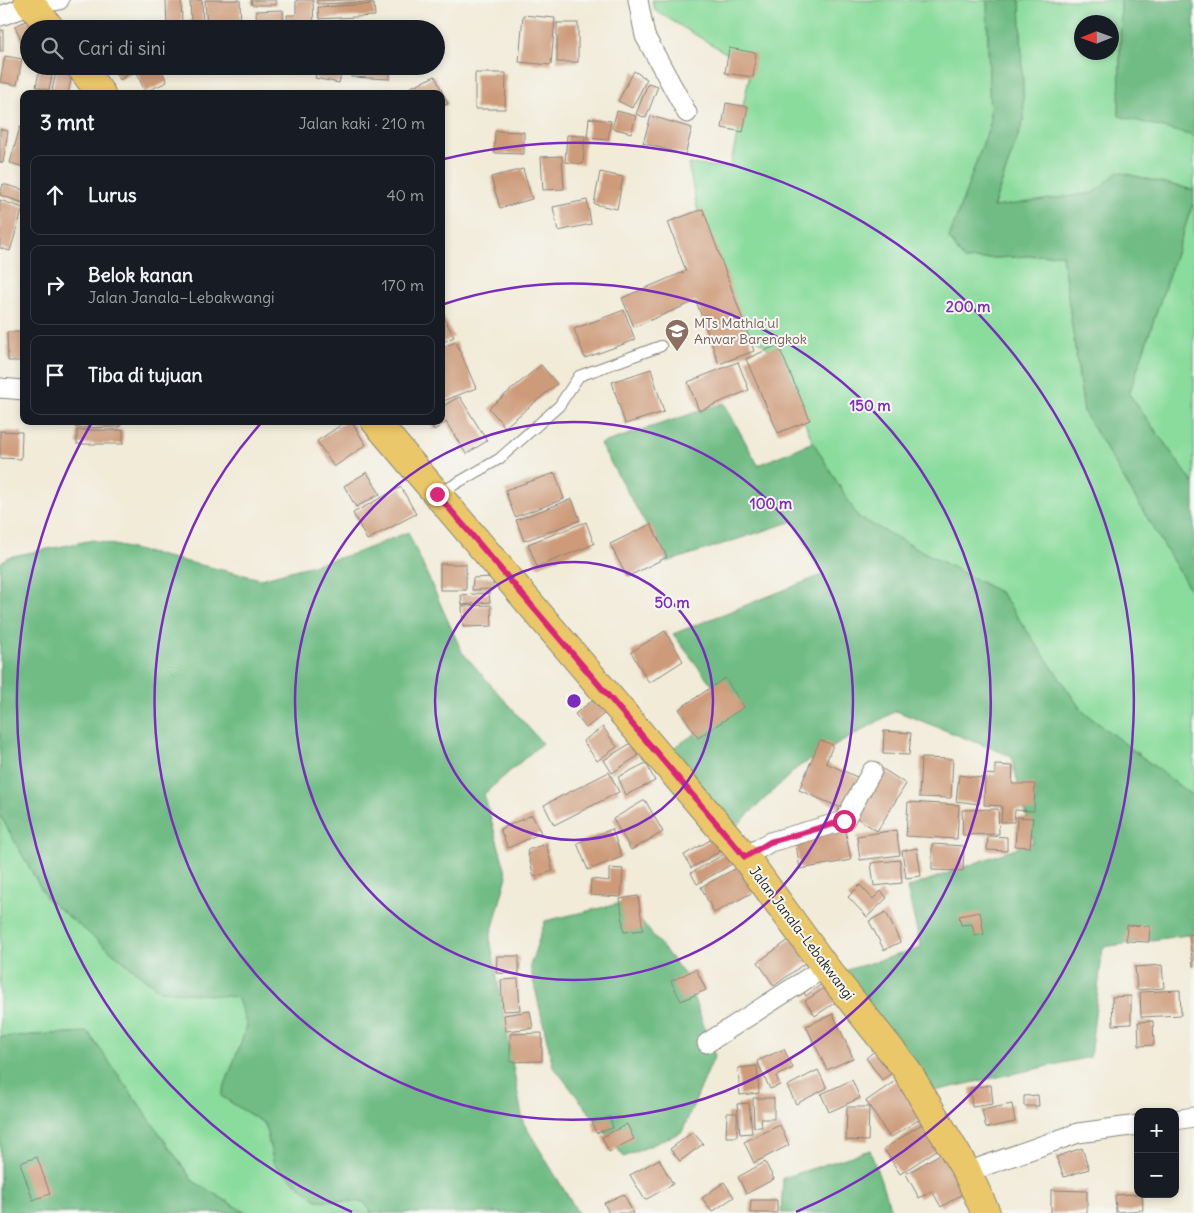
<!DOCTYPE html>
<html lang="id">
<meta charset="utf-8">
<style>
body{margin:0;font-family:Delius,sans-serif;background:#20242c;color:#f1f3f6}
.controls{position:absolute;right:15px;bottom:15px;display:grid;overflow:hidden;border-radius:10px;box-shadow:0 2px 8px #0003}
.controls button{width:45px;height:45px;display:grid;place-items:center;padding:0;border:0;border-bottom:1px solid #363941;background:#171b24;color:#f1f3f6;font:25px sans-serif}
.compass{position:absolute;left:1074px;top:15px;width:45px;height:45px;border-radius:50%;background:#171b24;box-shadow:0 2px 8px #0003;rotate:269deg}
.stop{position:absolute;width:15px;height:15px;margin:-11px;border:4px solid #db2777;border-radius:50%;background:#fff}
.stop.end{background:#db2777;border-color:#fff;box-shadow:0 1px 5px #0008}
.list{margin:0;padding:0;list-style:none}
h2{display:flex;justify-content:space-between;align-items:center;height:65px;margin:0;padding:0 20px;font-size:21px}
h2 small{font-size:16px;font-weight:400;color:#9ea1a6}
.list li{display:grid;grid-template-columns:32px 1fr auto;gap:15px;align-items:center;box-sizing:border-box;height:80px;margin:0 10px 10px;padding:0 10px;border:1px solid #363941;border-radius:10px}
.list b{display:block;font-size:19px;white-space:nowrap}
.list p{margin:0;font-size:16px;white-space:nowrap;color:#9ea1a6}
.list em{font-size:16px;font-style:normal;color:#9ea1a6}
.icon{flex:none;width:28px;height:28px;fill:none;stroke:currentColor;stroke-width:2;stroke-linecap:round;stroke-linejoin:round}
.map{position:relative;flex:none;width:1194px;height:1213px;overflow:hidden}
.search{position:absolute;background:#171b24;box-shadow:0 2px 8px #0003;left:20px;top:20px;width:425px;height:55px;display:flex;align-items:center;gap:12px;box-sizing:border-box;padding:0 18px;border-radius:28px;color:#9ea1a6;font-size:19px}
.panel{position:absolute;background:#171b24;box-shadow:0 2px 8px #0003;left:20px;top:90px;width:425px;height:335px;border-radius:10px}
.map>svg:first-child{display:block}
.green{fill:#8adc9c;stroke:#537c5c;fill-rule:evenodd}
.forest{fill:#6fbc84;stroke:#466c50}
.building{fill:#ce9b7a}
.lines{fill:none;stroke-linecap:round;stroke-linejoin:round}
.lane-casing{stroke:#86847a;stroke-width:12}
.street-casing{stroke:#86847a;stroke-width:21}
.primary-casing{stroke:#86847a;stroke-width:30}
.lane{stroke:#fff;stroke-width:10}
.street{stroke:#fff;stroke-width:19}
.primary{stroke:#eac769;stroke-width:28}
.route{stroke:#db2777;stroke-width:6}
.ring{fill:none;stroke:#7b2cbf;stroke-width:2.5}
.labels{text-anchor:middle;stroke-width:4;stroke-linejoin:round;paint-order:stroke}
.education-label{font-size:14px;fill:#785e54;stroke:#f6f6f2;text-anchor:start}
.street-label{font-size:14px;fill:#1c1c1c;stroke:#f6f6f2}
.centre{fill:#7b2cbf;stroke:#f6f6f2;stroke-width:2.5}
.ring-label{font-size:15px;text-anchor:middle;font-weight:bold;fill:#7b2cbf;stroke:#f6f6f2;stroke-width:4;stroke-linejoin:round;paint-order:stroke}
</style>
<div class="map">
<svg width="1194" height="1213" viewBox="0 0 1194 1213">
<rect width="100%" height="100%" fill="#f6f6f2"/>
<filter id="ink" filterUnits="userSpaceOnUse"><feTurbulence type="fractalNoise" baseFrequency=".02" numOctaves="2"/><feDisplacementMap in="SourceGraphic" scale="10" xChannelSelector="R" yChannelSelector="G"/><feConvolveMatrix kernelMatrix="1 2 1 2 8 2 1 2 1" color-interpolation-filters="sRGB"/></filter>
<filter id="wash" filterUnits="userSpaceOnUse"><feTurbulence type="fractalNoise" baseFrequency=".0096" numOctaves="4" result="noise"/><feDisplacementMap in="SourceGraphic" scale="20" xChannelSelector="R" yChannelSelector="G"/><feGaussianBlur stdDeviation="1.12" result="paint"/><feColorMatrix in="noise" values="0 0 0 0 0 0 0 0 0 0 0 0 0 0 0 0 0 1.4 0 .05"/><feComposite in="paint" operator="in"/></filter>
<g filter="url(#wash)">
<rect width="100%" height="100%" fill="#f1ebd8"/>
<g class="green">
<polygon points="652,0 987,0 990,124 949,238 964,260 1062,254 1084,412 1194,596 1194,797 1082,711 1001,593 858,517 813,442 776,356 729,314 698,212 688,164 730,168 751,68 654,10"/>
<path d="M1020 0H1121L1119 115 1194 136V190L1118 172 1094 193 993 208 1024 119ZM1082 22H1112V52H1082Z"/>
<polygon points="1194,200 1194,484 1129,394"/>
<polygon points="0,815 47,899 160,991 237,996 247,1026 221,1096 265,1124 274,1164 317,1200 364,1202 372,1213 246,1213 193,1181 88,1032 0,1037"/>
</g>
<g class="forest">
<polygon points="987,0 1020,0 1024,119 993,207 1094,193 1118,172 1194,190 1194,200 1129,394 1194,484 1194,596 1084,412 1062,254 964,260 949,238 990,124"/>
<polygon points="1121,0 1194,0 1194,136 1119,116"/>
<polygon points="724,403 758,465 813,442 858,517 1001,593 1082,711 1194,797 1194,934 1103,947 1090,1057 925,1093 840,972 921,948 907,888 1033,842 1011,756 896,711 798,767 731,831 669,751 731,710 673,634 822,575 794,521 667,562 600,444"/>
<polygon points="408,532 462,652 542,743 484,794 507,876 490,938 523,1122 578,1213 372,1213 364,1202 317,1200 274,1164 265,1124 221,1096 247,1026 237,997 160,991 47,899 0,815 0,563 8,557 93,540 261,579 356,553"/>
<polygon points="626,902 685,975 715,1055 682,1132 624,1157 553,1066 530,966 545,921"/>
<polygon points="88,1032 193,1181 246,1213 0,1213 0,1037"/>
<polygon points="870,1150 892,1213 781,1213 783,1178"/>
</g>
<g id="blocks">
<g class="building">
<polygon points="166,0 181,0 182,21 191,21 190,0 202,0 203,29 167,29"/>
<polygon points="205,0 240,0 241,29 207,29"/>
<polygon points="251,0 276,0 276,5 252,5"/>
<polygon points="296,0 313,0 314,29 288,29 287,15 296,15"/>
<polygon points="317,0 373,0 373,2 317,4"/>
<polygon points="374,4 375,16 319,19 318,7"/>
<polygon points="283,10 284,29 257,29 256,11"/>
<polygon points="523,15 555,18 551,65 519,62"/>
<polygon points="37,16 42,29 29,29 29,52 27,53 15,26"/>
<rect x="557" y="23" width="21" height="39"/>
<rect x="0" y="30" width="3" height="21"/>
<polygon points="729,48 756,53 753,77 725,73"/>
<polygon points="5,56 22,59 17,85 0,82"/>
<polygon points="40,66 54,66 49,90 36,87"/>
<polygon points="57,66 73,70 68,94 52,91"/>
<polygon points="110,66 130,66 133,71 120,80"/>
<polygon points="134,66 160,66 167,82 145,92"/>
<polygon points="318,66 343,66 339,83 315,78"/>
<polygon points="351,66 390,66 390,79 351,77"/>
<polygon points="634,71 647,79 632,108 618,101"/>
<polygon points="475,73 506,73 505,109 475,109"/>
<polygon points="435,76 448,104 441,107 441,94 411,94 409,88"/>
<polygon points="648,83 658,86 646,118 636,114"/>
<polygon points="726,103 748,107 743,132 722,128"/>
<polygon points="617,111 636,116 631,133 612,128"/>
<polygon points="651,116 692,128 685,155 643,143"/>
<polygon points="589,118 611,121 608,140 587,138"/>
<polygon points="20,127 24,128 24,167 10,163"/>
<polygon points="0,129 8,131 3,163 0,162"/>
<polygon points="495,131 524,132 524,154 494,153"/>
<polygon points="567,135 585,136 583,164 565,162"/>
<polygon points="562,156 564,189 543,190 541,157"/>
<polygon points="523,169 532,199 500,208 491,177"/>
<polygon points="600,172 623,177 617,209 594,204"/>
<polygon points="3,184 24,190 24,203 0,195"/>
<polygon points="0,200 23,208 10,251 0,248"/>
<polygon points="587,200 591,224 558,231 553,207"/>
<polygon points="703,209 754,351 719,364 696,301 634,327 622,298 686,271 668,222"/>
<polygon points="624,310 635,340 585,358 574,329"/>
<polygon points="443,316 454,337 441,343 441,317"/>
<polygon points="7,332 24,332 24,361 8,361"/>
<polygon points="456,342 476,388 441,402 441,348"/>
<polygon points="778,345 810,420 778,433 746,359"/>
<polygon points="738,362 749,390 699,411 688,382"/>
<polygon points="541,365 557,384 505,427 489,408"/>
<polygon points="651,369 664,412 625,424 612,382"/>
<polygon points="459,397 460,397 487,441 466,454 446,422 434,430 428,421 441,421 441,407"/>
<polygon points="75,421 120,421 120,427 76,428"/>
<polygon points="347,421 351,421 366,445 334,467 317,441"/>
<rect x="77" y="430" width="46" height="14"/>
<polygon points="0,431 22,432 21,459 0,458"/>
<polygon points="367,472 380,494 356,507 344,486"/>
<polygon points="555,473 564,499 515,517 505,490"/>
<polygon points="401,487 416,514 367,540 353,513"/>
<polygon points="572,499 580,520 524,541 516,520"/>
<polygon points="586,522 594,544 537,567 528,544"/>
<polygon points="651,524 667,557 627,577 610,544"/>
<rect x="440" y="564" width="26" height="26"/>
<polygon points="493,577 493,589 472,590 473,578"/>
<polygon points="489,593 490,602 462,605 461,595"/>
<polygon points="491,605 492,626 463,627 462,606"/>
<polygon points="665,631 683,661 649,683 631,652"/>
<polygon points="725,678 744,707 698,738 679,709"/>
<polygon points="602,693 613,707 586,728 575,714"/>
<polygon points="603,727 617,747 597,761 583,741"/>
<polygon points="884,731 911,733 909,755 883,754"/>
<polygon points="820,740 833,745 826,763 859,778 846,810 799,790"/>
<polygon points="631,743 638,756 612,773 604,760"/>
<polygon points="921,758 953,759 951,798 919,797"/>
<polygon points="646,763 655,781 626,795 618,777"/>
<polygon points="995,765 1013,766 1012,784 1035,784 1034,811 1015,810 1014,822 1001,822 1002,806 984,805 985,774 995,775"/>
<polygon points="880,767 906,784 877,831 851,814"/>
<polygon points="609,772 619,792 554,825 544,805"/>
<polygon points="959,775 982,778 979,804 956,801"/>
<polygon points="645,800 663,832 631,850 613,819"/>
<polygon points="908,802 959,805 957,839 906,836"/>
<polygon points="998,809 999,834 963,835 962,810"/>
<polygon points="532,815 541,833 508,848 500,829"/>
<polygon points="1017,817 1033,818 1030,847 1015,846"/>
<polygon points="612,829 622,857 588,870 577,843"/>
<polygon points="845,829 851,860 800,869 795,838"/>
<polygon points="896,830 900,855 860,860 857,836"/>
<polygon points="721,834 728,847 691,868 684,855"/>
<polygon points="988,836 1007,837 1007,851 987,850"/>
<polygon points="546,844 553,871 534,877 527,850"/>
<polygon points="932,844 964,846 963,871 932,870"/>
<polygon points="917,848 921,876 906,878 902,851"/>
<polygon points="733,849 739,860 697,884 691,873"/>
<polygon points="900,860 902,883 874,886 871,863"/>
<polygon points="744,864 757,890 714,913 701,887"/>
<polygon points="609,868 623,869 621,897 590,895 591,879 609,881"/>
<polygon points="860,885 873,899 881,891 887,898 867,917 848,897"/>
<polygon points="638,896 643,930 624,932 620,899"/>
<polygon points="886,912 900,942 884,950 869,921"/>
<polygon points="980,912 984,934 975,936 972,924 961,925 959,916"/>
<polygon points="1127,925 1150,926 1149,942 1126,941"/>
<polygon points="1194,934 1194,966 1193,966 1189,935"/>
<polygon points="793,937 809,960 774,986 758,962"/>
<polygon points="497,956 519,956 519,974 496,973"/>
<polygon points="1162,965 1164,988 1137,990 1135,967"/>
<polygon points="696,969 706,990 681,1001 671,981"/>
<polygon points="817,973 824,982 806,996 800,986"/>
<polygon points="518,979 520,1010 503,1011 501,980"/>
<polygon points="829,985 839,1000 815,1016 805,1001"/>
<polygon points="1180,990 1181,1015 1141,1017 1140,992"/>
<polygon points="1131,996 1131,1024 1113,1025 1112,997"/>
<polygon points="530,1011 533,1028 506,1031 504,1015"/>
<polygon points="833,1014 853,1058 827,1070 806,1026"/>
<polygon points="1153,1021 1154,1045 1139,1046 1138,1022"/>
<polygon points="542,1033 542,1061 510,1062 510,1034"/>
<polygon points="784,1049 793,1068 776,1076 780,1085 770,1089 757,1061"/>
<polygon points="877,1049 893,1072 882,1080 866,1058"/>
<polygon points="757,1066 759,1093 740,1095 738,1068"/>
<polygon points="818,1070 827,1088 796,1104 787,1086"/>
<polygon points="898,1079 923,1117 890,1138 866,1101"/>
<polygon points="852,1080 860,1098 829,1112 821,1094"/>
<polygon points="991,1085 993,1104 972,1107 970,1088"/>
<polygon points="1038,1095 1039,1106 1024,1106 1024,1096"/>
<polygon points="753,1098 774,1098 774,1119 761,1119 762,1127 754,1127"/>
<polygon points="749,1103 752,1133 740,1134 737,1104"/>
<polygon points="1012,1104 1015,1122 986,1128 982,1110"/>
<polygon points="847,1107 869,1107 868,1141 846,1140"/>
<polygon points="727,1113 737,1113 737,1137 726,1137"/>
<polygon points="610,1117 613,1128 596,1133 592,1122"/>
<polygon points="926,1121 943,1146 900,1174 884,1149"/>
<polygon points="627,1124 634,1139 609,1152 602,1137"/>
<polygon points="780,1125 789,1145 754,1163 744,1142"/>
<polygon points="693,1132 703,1144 680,1161 670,1149"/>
<polygon points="1082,1148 1089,1169 1064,1177 1056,1157"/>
<polygon points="942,1153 964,1193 941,1207 932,1191 919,1198 906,1174"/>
<polygon points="37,1157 50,1194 33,1200 20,1163"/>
<polygon points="659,1159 673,1184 645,1200 630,1175"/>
<polygon points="765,1162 774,1179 746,1194 738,1177"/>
<polygon points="724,1182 734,1197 712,1212 702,1198"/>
<polygon points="1051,1190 1087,1191 1087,1213 1051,1213"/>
<polygon points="624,1194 633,1213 609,1213 604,1203"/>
<polygon points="1138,1194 1142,1194 1143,1210 1116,1212 1115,1195"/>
<polygon points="751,1200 777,1200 777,1213 750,1213"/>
</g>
</g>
</g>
<g filter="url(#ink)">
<use href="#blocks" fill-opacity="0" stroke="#86847a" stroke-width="1"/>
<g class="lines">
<defs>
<polyline id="lane" points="438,494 499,459 559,406 579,376 661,346"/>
<g id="street">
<polyline points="638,0 645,36 687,113"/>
<polyline points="0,16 32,5 59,0"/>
<polyline points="0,388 24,390"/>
<polyline points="745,857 770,842 844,821 872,771"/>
<polyline points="707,1043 825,967"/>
<polyline points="1175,1120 1194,1117"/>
<polyline points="967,1172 1078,1133 1138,1125"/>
</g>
<g id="primary">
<polyline points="28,0 51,29"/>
<polyline points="80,66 101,94"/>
<polyline points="375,421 745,857 825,967 906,1069 967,1172 986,1213"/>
</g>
</defs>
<use href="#lane" class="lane-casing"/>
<use href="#street" class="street-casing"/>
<use href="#primary" class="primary-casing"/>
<use href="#lane" class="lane"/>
<use href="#street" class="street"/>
<use href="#primary" class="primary"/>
</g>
</g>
<g class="lines" filter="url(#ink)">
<polyline class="route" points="437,494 745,857 770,842 844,821"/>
</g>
<g class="ring">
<circle cx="574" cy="701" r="139"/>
<circle cx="574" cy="701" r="279"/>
<path d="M441 305A418 418 0 1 1 263 421"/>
<path d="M352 1212A557 557 0 0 1 92 422M444 159A557 557 0 0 1 796 1212"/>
</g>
<defs>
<symbol id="school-pin" viewBox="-11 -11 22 30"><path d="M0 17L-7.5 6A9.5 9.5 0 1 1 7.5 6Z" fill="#8d6e63" stroke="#f6f6f2"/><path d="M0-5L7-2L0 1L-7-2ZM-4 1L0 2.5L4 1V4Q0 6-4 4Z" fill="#fff"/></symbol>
</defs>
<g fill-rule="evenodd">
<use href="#school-pin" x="663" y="317" width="28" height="38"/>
</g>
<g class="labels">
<g class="education-label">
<text x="694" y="328">MTs Mathla'ul<tspan x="694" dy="16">Anwar Barengkok</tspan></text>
</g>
<g class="street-label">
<text transform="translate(802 933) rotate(53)" y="5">Jalan Janala–Lebakwangi</text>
</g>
</g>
<circle cx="574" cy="701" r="8" class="centre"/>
<g class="ring-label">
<text x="968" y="312">200 m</text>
<text x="870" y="411">150 m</text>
<text x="771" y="509">100 m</text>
<text x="672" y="608">50 m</text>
</g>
</svg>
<div class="controls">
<button>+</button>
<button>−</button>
</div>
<svg class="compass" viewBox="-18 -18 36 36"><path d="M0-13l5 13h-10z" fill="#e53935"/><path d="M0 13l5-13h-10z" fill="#9ea1a6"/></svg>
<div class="stop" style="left:844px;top:821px"></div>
<div class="stop end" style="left:437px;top:494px"></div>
<div class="search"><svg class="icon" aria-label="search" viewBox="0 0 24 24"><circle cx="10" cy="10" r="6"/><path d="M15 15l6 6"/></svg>Cari di sini</div>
<section class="panel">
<h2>3 mnt<small>Jalan kaki · 210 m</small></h2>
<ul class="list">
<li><svg class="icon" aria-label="ahead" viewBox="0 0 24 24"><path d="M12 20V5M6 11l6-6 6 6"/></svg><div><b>Lurus</b></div><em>40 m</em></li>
<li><svg class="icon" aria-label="right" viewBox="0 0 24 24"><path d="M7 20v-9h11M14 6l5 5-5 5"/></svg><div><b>Belok kanan</b><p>Jalan Janala–Lebakwangi</p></div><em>170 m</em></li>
<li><svg class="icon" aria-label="arrive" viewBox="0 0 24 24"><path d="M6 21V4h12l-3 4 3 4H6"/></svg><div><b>Tiba di tujuan</b></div></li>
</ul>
</section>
</div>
